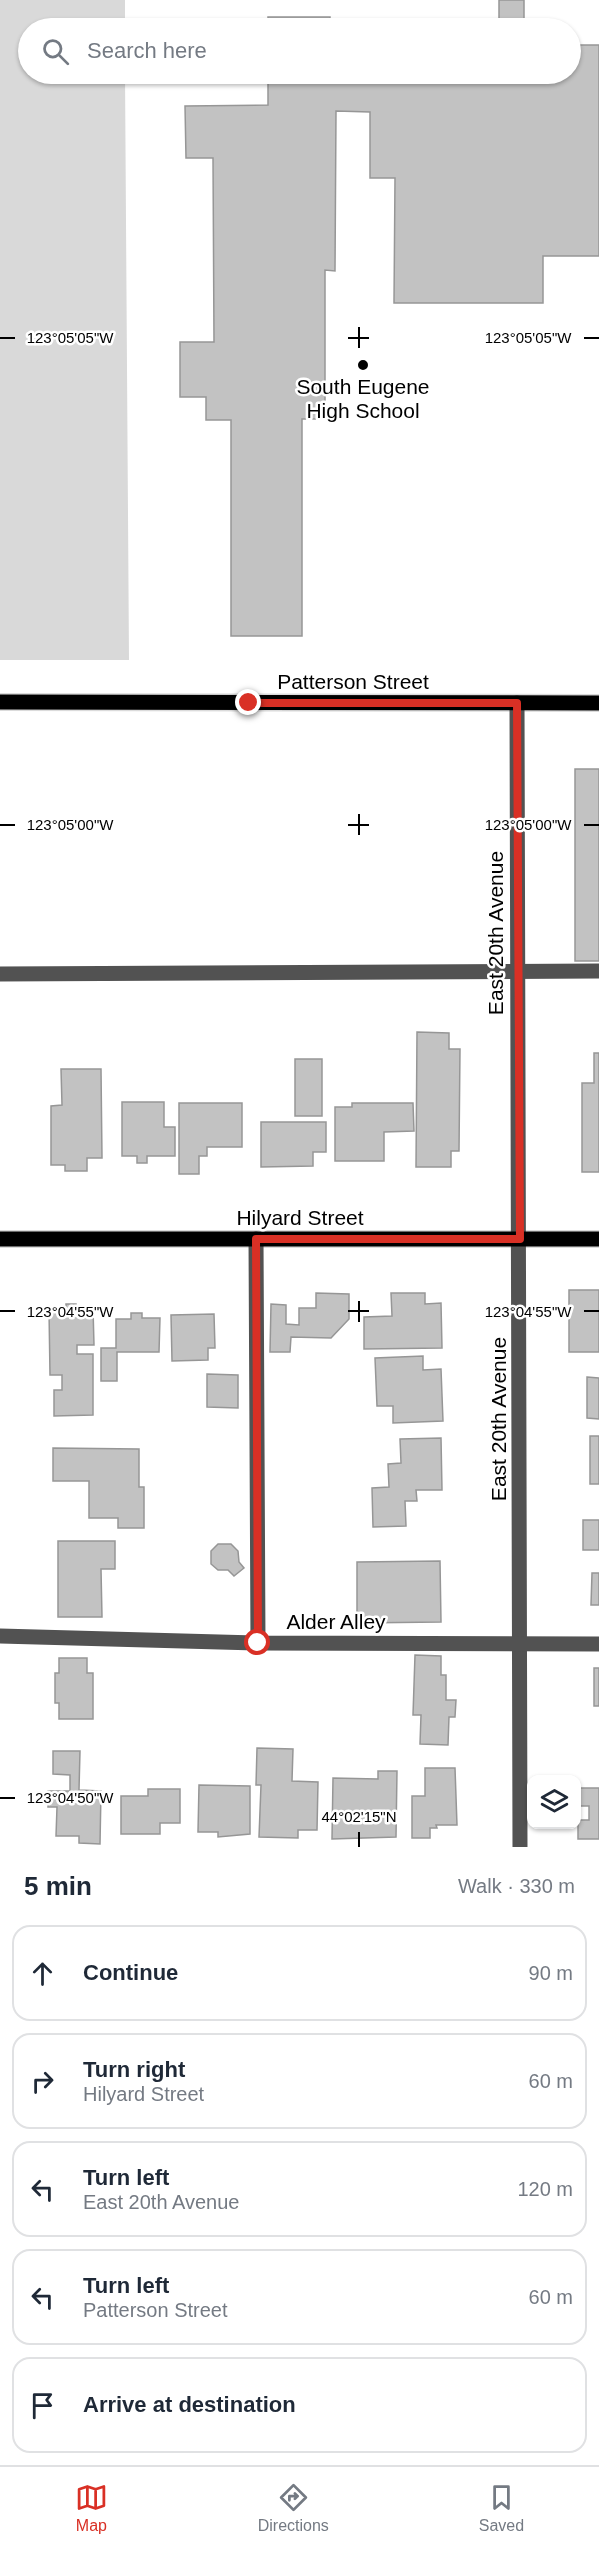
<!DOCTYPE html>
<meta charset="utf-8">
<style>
body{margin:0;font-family:Arial,sans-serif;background:#f6f6f7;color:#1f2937}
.controls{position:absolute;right:18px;bottom:18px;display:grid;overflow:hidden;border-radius:12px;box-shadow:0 2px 4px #0004}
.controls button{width:54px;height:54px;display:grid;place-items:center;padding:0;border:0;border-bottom:2px solid #e0e1e3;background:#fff;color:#1f2937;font:30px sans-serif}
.stop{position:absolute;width:18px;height:18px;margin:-14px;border:4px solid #d93025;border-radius:50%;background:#fff}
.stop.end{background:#d93025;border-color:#fff;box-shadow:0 2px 6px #0008}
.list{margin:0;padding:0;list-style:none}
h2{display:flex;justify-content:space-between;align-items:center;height:78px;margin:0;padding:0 24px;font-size:26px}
h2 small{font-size:20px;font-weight:400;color:#747a83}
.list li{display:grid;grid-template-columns:39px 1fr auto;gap:18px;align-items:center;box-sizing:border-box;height:96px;margin:0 12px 12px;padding:0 12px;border:2px solid #e0e1e3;border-radius:18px}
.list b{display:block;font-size:22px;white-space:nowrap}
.list p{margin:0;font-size:20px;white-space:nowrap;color:#747a83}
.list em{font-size:20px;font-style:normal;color:#747a83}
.icon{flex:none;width:33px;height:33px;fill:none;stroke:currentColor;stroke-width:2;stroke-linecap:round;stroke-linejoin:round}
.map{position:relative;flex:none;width:599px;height:1847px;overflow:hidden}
.search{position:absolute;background:#fff;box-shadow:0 2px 4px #0004;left:18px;right:18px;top:18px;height:66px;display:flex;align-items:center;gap:15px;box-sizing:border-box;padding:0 21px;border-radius:33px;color:#747a83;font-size:22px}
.sheet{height:618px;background:#fff}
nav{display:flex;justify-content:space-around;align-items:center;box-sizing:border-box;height:84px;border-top:2px solid #e0e1e3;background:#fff;font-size:16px;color:#747a83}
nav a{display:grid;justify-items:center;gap:3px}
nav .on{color:#d93025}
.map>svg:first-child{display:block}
.green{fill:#d9d9d9}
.building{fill:#c2c2c2;stroke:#969696;stroke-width:1.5}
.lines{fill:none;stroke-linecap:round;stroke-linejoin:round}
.major-casing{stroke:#dbdbdb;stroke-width:18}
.minor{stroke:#525252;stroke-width:15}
.major{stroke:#000;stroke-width:15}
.route{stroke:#d93025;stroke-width:8}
.ticks{fill:none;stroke:#000;stroke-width:2}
.poi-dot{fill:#000;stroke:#fff;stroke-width:2}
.labels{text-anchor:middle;stroke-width:5;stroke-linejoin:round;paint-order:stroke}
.poi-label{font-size:21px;fill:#000;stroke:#fff}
.street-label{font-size:21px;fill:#000;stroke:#fff}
.ticks-label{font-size:15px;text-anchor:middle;fill:#000;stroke:#fff;stroke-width:5;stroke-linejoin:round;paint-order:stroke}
</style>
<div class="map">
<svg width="599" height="1847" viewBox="0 0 599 1847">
<rect width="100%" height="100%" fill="#fff"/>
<polygon class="green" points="0,0 125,0 125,28 28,28 28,74 125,74 129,660 0,660"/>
<g class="building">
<rect x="499" y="0" width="25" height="28"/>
<rect x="268" y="17" width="62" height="11"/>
<polygon points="570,45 599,45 599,256 543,256 543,303 394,303 395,178 370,178 370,112 336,111 335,271 325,270 325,419 302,419 302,636 231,636 231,420 206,420 206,397 180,397 180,342 214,342 213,158 186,158 185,106 268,105 268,74 330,74 330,82 426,81 426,74 570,74"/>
<rect x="575" y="769" width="24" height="192"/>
<polygon points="417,1032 449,1033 449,1049 460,1049 459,1151 451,1151 451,1167 416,1167"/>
<polygon points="594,1053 599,1053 599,1172 582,1172 582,1083 594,1083"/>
<rect x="295" y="1059" width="27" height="57"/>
<polygon points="61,1069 101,1069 102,1158 87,1158 87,1171 65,1171 65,1165 51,1165 51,1106 62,1105"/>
<polygon points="122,1102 164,1102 164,1127 175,1127 175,1156 147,1156 147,1163 137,1163 137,1156 122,1156"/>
<polygon points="179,1103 242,1103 242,1147 207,1147 207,1156 199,1156 199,1174 179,1174"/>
<polygon points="352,1103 413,1103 414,1131 384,1132 384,1161 335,1161 335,1107 352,1107"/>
<polygon points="261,1122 326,1122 326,1152 313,1152 313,1166 261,1167"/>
<rect x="569" y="1290" width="30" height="62"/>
<polygon points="316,1293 349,1294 349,1319 331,1338 291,1337 290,1352 270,1352 271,1304 286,1305 286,1324 299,1325 299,1308 316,1308"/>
<polygon points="391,1293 425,1293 425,1304 441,1303 442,1348 364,1349 364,1317 392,1316"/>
<polygon points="66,1304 76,1304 76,1308 93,1308 94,1345 77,1345 77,1354 93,1354 93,1415 54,1416 54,1390 62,1390 62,1375 50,1375 49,1310 66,1310"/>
<polygon points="131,1313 142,1313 142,1318 160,1318 159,1352 117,1352 117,1381 101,1381 101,1348 116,1348 116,1319 131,1319"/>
<polygon points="214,1314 215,1348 208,1348 208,1360 172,1361 171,1315"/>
<polygon points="423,1356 423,1370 441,1369 443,1421 393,1423 393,1406 377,1406 375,1358"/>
<polygon points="207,1374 238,1375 238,1408 207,1407"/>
<polygon points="587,1377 599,1378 599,1419 587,1418"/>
<rect x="590" y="1436" width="9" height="48"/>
<polygon points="441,1438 442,1490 416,1490 417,1501 405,1501 406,1526 373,1527 372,1488 389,1487 388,1464 401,1463 400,1439"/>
<polygon points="53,1448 139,1449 139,1487 144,1487 144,1528 118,1528 118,1518 89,1518 89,1481 53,1481"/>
<rect x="583" y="1520" width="16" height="30"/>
<polygon points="58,1541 115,1541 115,1569 101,1569 102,1617 58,1617"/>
<polygon points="218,1544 231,1544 238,1551 239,1562 244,1568 234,1576 228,1570 218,1570 211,1564 211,1551"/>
<polygon points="440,1561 441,1622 357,1623 357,1562"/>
<polygon points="592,1573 599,1573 599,1605 591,1605"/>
<polygon points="415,1655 441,1656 441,1675 446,1675 446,1700 456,1700 455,1717 449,1717 448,1745 420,1744 421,1715 413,1715"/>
<polygon points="59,1658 87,1658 87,1673 93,1673 93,1719 59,1719 59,1703 55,1703 55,1673 59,1673"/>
<rect x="594" y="1668" width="5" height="38"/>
<polygon points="257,1748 293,1749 292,1781 318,1782 317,1830 298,1830 298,1838 259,1837 261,1785 256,1785"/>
<polygon points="53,1751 80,1751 79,1790 101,1791 100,1844 79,1843 79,1836 56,1836 57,1807 48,1807 48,1791 70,1791 70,1775 53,1774"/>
<polygon points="425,1768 455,1768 457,1825 436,1825 437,1828 430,1828 430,1838 412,1838 412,1796 425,1796"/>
<polygon points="378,1771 397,1771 396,1837 332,1839 333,1778 378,1779"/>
<polygon points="199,1785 250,1786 250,1834 218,1837 218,1832 198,1832"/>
<polygon points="578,1788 599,1788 599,1839 578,1839 578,1820 589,1820 589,1806 578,1806"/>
<polygon points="148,1789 180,1789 180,1823 160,1823 160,1834 121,1834 121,1796 148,1796"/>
</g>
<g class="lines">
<defs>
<g id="major">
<polyline points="0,702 599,703"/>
<polyline points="0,1239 599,1239"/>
</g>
</defs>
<use href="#major" class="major-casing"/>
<g class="minor">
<polyline points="517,703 520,1847"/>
<polyline points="0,974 599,971"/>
<polyline points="256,1239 258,1643"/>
<polyline points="0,1636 258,1643 599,1644"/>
</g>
<use href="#major" class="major"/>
</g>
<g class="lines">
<polyline class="route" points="249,703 517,703 520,1239 256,1239 258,1643"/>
</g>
<path class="ticks" d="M359 327V348M0 338H15M348 338H369M584 338H599M359 814V835M0 825H15M348 825H369M584 825H599M359 1301V1322M0 1311H15M348 1311H369M584 1311H599M0 1798H15M359 1832V1847"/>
<circle class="poi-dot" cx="363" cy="365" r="6"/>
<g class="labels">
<g class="poi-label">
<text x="363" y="394">South Eugene<tspan x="363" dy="24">High School</tspan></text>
</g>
<g class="street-label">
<text x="353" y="689">Patterson Street</text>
<text transform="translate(496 933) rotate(-90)" y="7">East 20th Avenue</text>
<text x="300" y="1225">Hilyard Street</text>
<text transform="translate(499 1419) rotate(-90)" y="7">East 20th Avenue</text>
<text x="336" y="1629">Alder Alley</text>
</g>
</g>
<g class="ticks-label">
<text x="528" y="343">123°05'05"W</text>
<text x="70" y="343">123°05'05"W</text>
<text x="528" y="830">123°05'00"W</text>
<text x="70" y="830">123°05'00"W</text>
<text x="528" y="1317">123°04'55"W</text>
<text x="70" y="1317">123°04'55"W</text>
<text x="70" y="1803">123°04'50"W</text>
<text x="359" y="1822">44°02'15"N</text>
</g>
</svg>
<div class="controls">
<button><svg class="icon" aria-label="layers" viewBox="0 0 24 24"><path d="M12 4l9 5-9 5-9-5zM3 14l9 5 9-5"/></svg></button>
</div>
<div class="stop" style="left:258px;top:1643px"></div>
<div class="stop end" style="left:249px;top:703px"></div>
<div class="search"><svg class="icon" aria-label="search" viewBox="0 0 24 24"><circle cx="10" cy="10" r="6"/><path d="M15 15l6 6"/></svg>Search here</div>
</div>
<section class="sheet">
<h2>5 min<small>Walk · 330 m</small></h2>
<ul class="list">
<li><svg class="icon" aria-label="ahead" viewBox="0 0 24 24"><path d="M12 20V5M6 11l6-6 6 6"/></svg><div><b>Continue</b></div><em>90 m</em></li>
<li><svg class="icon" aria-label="right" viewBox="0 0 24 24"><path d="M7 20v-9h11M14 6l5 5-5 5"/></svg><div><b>Turn right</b><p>Hilyard Street</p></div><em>60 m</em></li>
<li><svg class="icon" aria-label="left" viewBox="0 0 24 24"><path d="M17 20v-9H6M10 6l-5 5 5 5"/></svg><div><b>Turn left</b><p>East 20th Avenue</p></div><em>120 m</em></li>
<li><svg class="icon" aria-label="left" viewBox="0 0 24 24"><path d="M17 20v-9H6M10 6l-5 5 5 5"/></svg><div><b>Turn left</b><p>Patterson Street</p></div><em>60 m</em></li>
<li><svg class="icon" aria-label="arrive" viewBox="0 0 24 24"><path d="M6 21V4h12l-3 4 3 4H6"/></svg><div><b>Arrive at destination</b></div></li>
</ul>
</section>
<nav>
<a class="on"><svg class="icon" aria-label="map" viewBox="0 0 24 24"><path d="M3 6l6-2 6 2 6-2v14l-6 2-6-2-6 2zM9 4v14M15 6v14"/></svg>Map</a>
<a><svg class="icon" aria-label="directions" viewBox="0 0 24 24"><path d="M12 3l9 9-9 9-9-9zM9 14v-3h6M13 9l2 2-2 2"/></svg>Directions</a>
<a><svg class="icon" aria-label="saved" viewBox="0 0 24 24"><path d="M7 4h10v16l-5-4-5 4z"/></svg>Saved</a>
</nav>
